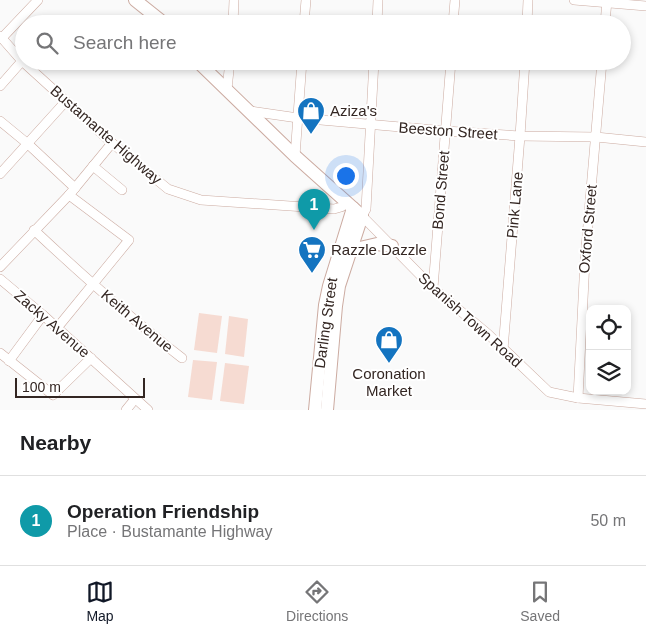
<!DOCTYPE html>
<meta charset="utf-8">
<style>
body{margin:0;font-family:Helvetica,sans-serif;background:#f6f6f6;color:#202124}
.controls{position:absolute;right:15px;bottom:15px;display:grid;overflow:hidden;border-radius:10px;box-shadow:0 2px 8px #0003}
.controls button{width:45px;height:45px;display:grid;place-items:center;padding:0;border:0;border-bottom:1px solid #e0e0e0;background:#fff;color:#202124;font:25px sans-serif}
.scale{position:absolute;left:15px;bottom:12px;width:130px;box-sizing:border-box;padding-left:5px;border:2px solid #332622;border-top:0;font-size:14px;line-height:18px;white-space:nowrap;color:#332622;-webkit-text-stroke:4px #fff;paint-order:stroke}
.you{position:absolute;left:345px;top:175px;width:18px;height:18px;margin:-12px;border:4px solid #fff;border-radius:50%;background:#1a73e8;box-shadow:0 0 0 8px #1a73e833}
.badge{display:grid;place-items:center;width:32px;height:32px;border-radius:50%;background:#111827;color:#fff;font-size:16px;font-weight:700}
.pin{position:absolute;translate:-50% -41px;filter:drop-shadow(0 1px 2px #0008)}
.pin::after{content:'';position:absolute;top:26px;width:18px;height:15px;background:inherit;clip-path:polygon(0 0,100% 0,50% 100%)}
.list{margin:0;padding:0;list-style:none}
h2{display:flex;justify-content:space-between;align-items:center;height:65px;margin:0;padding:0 20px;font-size:21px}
h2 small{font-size:16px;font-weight:400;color:#757577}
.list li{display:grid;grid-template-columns:32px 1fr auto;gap:15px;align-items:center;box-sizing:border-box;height:90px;padding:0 20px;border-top:1px solid #e0e0e0}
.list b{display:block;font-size:19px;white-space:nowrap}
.list p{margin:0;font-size:16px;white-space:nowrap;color:#757577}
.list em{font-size:16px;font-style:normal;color:#757577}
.icon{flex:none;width:28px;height:28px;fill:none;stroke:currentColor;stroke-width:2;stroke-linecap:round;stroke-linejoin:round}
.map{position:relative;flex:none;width:646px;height:410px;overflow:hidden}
.search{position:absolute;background:#fff;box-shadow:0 2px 8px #0003;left:15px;right:15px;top:15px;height:55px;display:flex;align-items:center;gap:12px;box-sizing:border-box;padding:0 18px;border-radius:28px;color:#757577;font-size:19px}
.sheet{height:155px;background:#fff}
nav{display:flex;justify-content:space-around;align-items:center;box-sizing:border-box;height:70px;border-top:1px solid #e0e0e0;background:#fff;font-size:14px;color:#757577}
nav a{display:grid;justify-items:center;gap:2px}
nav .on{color:#111827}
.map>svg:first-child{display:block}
.green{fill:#f6dbd2}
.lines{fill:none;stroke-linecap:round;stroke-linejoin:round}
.street-casing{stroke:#ccaba1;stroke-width:10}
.secondary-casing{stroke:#ccaba1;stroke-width:14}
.street{stroke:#fff;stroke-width:9}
.secondary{stroke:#fff;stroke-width:12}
.labels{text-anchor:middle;stroke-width:4;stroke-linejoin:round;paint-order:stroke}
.poi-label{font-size:15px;fill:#332622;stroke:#fff;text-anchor:start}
.street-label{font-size:15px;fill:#332622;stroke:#fff}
</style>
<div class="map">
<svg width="646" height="410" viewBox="0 0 646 410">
<rect width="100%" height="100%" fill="#fafafa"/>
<g class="green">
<polygon points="199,313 222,316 217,353 194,350"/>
<polygon points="229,316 248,319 244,357 225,354"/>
<polygon points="193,360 217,362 212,400 188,397"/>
<polygon points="225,363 249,366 244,404 220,401"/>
</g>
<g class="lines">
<defs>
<g id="street">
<polyline points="574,0 646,6"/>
<polyline points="233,24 234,0"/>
<polyline points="304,24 306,0"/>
<polyline points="377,24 378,0"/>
<polyline points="453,24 455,0"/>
<polyline points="527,24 528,0"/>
<polyline points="605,24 607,0"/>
<polyline points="0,36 22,61 112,143 168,189 201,200 334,209 341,207 347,203"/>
<polyline points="2,38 38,0"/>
<polyline points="374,61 366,209 362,216 433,288 488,334 549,392 578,398 646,404"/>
<polyline points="0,86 22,61"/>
<polyline points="227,89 230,61"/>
<polyline points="250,111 298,118 446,131 520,136 596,137 646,142"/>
<polyline points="0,121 28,144 75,188 69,195 129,240 57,328"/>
<polyline points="295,156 302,61"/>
<polyline points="93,166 122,190"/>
<polyline points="0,174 66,101"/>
<polyline points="75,188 112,143"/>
<path d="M34 230C82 275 130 318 182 358"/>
<polyline points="0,267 69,195"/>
<polyline points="0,279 43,315 148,410"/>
<polyline points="433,288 451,61"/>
<polyline points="503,350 520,136 525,61"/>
<polyline points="0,353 53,395 91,358"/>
<polyline points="9,361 43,315"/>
<polyline points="578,398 585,260 602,61"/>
<polyline points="126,410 135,399"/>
</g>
<g id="secondary">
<polyline points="135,0 165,24"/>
<polyline points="197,61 295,156 362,216 339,286 336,306 327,410"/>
<polyline points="351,250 377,244 392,246"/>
<polyline points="315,410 325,305 329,286 353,208"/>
</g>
</defs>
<use href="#street" class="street-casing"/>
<use href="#secondary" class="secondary-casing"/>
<use href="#street" class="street"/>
<use href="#secondary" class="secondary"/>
</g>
<defs>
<symbol id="shop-pin" viewBox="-11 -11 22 30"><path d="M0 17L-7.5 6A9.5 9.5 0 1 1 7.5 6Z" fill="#1474c0" stroke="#fff"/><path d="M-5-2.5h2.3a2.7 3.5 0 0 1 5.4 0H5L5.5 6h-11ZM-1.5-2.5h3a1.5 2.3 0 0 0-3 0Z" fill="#fff"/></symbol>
<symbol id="supermarket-pin" viewBox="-11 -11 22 30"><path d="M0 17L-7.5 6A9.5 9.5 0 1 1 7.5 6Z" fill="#1474c0" stroke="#fff"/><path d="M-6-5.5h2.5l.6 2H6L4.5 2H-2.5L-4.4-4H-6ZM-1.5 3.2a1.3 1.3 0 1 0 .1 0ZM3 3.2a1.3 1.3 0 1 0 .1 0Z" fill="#fff"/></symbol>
</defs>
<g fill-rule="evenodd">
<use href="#shop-pin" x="295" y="95" width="32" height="43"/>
<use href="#supermarket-pin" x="296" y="234" width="32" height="43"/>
<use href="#shop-pin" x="373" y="324" width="32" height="43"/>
</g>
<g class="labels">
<g class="poi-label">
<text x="330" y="116">Aziza's</text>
<text x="331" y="255">Razzle Dazzle</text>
<text x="389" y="379" text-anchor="middle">Coronation<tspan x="389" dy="17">Market</tspan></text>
</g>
<g class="street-label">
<text transform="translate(448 131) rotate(4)" y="5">Beeston Street</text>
<text transform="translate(106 135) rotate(41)" y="5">Bustamante Highway</text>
<text transform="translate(441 190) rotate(-85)" y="5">Bond Street</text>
<text transform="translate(515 205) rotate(-85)" y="5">Pink Lane</text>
<text transform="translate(588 229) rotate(-85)" y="5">Oxford Street</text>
<text transform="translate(470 320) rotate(42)" y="5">Spanish Town Road</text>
<text transform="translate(137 321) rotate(40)" y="5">Keith Avenue</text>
<text transform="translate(326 323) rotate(-82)" y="5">Darling Street</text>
<text transform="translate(52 324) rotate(41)" y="5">Zacky Avenue</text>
</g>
</g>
</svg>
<div class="controls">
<button><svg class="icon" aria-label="locate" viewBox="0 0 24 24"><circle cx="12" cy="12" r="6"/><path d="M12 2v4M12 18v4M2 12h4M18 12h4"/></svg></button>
<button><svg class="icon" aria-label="layers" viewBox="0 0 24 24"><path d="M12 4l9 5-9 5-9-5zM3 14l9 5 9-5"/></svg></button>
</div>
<div class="scale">100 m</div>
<div class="you"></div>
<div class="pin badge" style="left:314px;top:230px;background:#0f9aa8">1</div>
<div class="search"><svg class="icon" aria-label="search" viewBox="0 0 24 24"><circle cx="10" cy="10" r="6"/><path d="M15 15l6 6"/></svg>Search here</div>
</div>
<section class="sheet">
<h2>Nearby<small></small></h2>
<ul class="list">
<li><span class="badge" style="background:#0f9aa8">1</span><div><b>Operation Friendship</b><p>Place · Bustamante Highway</p></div><em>50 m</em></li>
</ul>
</section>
<nav>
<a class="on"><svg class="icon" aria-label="map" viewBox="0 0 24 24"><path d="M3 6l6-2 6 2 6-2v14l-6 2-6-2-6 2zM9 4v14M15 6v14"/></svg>Map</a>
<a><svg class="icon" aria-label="directions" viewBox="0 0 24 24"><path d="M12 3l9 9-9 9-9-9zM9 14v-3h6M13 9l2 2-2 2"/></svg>Directions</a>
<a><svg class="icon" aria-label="saved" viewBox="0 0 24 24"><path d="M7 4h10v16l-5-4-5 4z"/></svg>Saved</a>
</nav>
